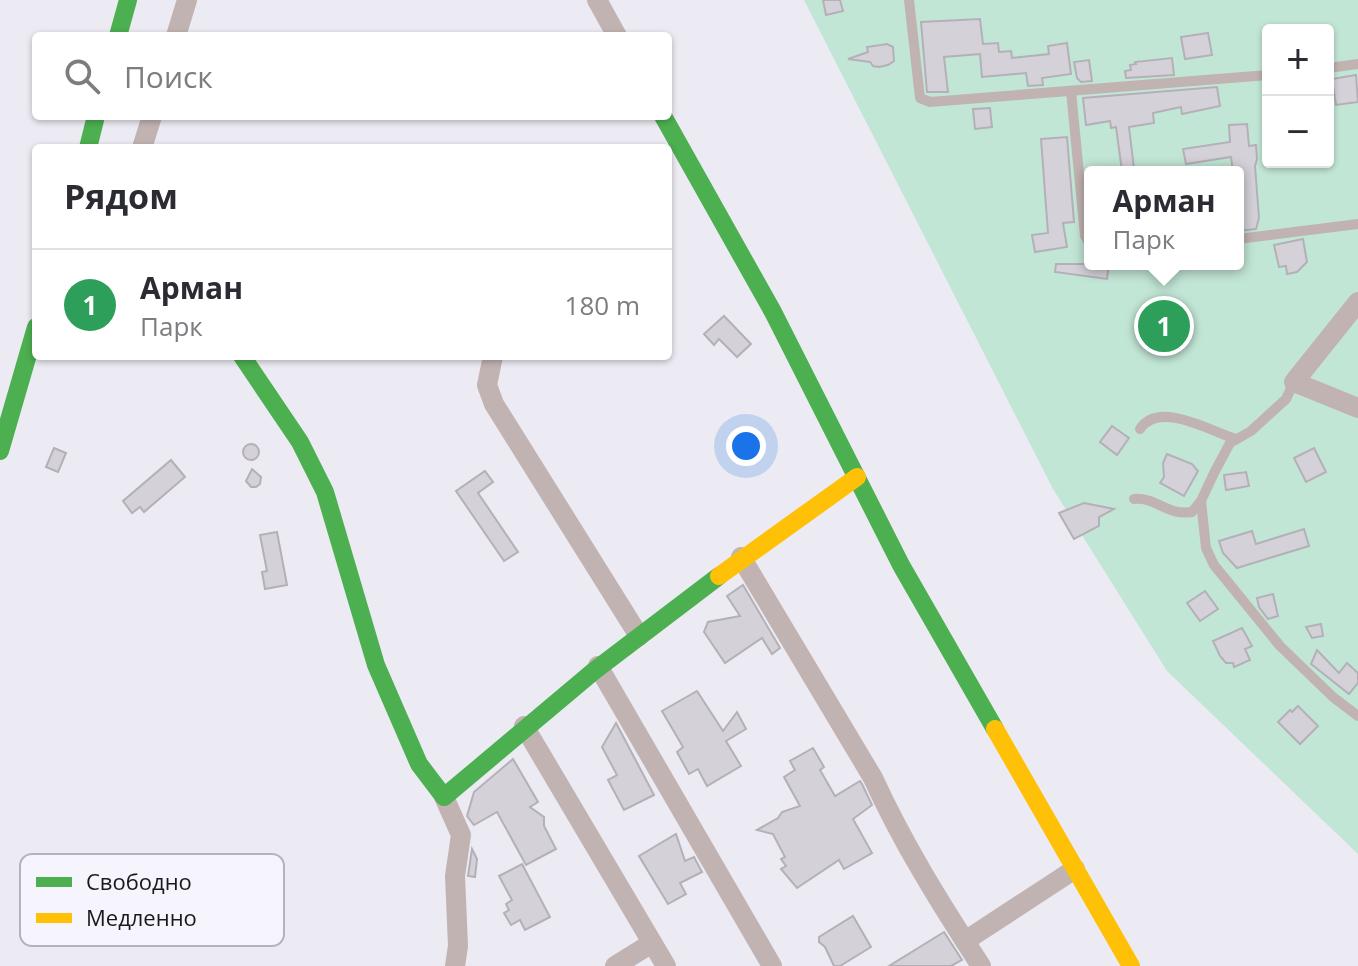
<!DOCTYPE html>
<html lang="ru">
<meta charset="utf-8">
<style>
body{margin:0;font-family:"Open Sans",sans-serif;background:#f2f2f3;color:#2b2b33}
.controls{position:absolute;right:24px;top:24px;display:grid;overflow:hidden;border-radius:8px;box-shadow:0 2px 6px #0004}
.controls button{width:72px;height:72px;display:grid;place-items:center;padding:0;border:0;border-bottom:2px solid #e1e1e2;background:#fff;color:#2b2b33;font:40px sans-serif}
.you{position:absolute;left:746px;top:446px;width:28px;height:28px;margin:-20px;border:6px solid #fff;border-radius:50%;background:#1a73e8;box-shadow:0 0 0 12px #1a73e833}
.badge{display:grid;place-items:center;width:52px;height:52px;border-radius:50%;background:#0f766e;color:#fff;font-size:26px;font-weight:700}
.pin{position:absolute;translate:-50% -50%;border:4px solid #fff;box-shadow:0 2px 8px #0006}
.popup{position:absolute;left:1084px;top:166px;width:160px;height:104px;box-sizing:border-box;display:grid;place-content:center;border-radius:8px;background:#fff;filter:drop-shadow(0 2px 6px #0005);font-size:26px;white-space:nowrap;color:#7c7c81}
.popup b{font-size:30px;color:#2b2b33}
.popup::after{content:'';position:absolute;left:50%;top:100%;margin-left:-16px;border:16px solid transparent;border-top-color:#fff}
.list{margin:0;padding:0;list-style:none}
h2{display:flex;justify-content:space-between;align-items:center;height:104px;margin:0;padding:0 32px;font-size:34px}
h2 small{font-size:26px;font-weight:400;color:#7c7c81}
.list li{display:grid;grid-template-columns:52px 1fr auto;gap:24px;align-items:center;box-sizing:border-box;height:112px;padding:0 32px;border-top:2px solid #e1e1e2}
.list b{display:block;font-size:30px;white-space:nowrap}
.list p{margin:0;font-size:26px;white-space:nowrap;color:#7c7c81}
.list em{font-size:26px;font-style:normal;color:#7c7c81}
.icon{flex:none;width:44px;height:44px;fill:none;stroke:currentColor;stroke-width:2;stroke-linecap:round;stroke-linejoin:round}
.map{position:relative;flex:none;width:1358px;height:966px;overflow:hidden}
.search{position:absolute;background:#fff;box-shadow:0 2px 6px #0004;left:32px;top:32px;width:640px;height:88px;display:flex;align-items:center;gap:20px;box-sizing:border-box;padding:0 28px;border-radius:8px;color:#7c7c81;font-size:30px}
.panel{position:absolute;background:#fff;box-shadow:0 2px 6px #0004;left:32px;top:144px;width:640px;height:216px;border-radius:8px}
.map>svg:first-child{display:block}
.green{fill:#c2e6d6;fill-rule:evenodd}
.building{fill:#d4d2d8;stroke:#b3b1b7;stroke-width:2}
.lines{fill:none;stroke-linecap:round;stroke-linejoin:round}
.lane{stroke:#c1b3b1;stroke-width:10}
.street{stroke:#c1b3b1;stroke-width:20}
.fast{stroke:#4caf50;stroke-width:18}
.slow{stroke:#ffc107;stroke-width:18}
.key{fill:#f6f5fe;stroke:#b4b3bb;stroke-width:2}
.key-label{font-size:22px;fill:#19181e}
</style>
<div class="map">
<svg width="1358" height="966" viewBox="0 0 1358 966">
<rect width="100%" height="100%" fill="#eceaf2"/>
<path class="green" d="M804 0H1358V854L1167 671 1053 489ZM1268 30H1328V162H1268ZM1090 172H1238V264H1090Z"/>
<g class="building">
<polygon points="823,0 840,0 843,11 826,15"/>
<polygon points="980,19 983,44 998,43 999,52 1011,51 1012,58 1049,54 1048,46 1067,43 1071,74 1042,78 1043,85 1028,86 1026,73 982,77 980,54 944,57 948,92 927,92 921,22"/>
<polygon points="1208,33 1212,55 1185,59 1181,37"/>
<polygon points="887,44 893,47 894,61 888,65 879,67 873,66 870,62 848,59 868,52 867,47"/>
<polygon points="1172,58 1174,75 1126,78 1125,71 1131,70 1130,65 1136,64 1135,62"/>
<polygon points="1089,60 1092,81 1081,82 1077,78 1074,62"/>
<polygon points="1356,75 1358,102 1336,105 1332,79"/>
<polygon points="1217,87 1220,106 1182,114 1181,107 1153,113 1154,123 1129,127 1134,169 1122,171 1116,127 1111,128 1110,121 1086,125 1083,98"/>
<polygon points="990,108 992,127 975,129 973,109"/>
<polygon points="1247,124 1249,146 1256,145 1257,159 1255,166 1259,218 1256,229 1238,231 1238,172 1233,172 1231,157 1186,164 1183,149 1230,142 1229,125"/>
<polygon points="1067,137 1074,222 1063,223 1067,247 1035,252 1032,235 1048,233 1041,139"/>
<polygon points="1303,239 1307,262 1297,272 1287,274 1286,266 1279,267 1274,245"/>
<polygon points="1056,264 1109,264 1107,279 1055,272"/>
<polygon points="724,316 751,344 737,357 719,339 714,345 704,334"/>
<polygon points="1112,426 1129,438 1117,455 1100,442"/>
<circle cx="251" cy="452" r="8"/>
<polygon points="54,448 66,453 58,472 46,467"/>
<polygon points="1314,448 1326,472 1306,482 1294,458"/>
<polygon points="1167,454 1192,464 1198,471 1184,496 1160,483 1164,477 1163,463"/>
<polygon points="171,460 185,477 144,512 140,507 132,513 123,501"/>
<polygon points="252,469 261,477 260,484 256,487 251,487 246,481"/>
<polygon points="485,471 493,482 478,493 518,552 504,561 456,491"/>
<polygon points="1246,472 1249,486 1226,490 1224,475"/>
<polygon points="1084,503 1114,509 1099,517 1099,526 1074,539 1059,513"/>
<polygon points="1304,529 1309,546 1237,568 1223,553 1219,541 1252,531 1256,544"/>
<polygon points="277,532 287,585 265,589 262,572 267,571 260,535"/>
<polygon points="743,585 780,648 772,654 762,638 725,663 704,632 708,622 740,616 727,596"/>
<polygon points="1205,591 1218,609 1200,621 1187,603"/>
<polygon points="1273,594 1278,616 1268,619 1259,607 1257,598"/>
<polygon points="1321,624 1323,636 1312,638 1306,627"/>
<polygon points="1242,628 1252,646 1245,649 1250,660 1234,667 1233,663 1226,663 1220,656 1213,641"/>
<polygon points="1317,650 1339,673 1347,663 1358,673 1358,683 1349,694 1311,664"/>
<polygon points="697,691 723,731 737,712 746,729 726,741 741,766 707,786 698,769 689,774 677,752 683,747 662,711"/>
<polygon points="1298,706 1318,726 1300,744 1278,722 1290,710 1292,712"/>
<polygon points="616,723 654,795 624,810 608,780 617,775 602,747"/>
<polygon points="813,748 824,767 820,770 835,796 860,781 862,784 872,805 853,819 872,853 844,869 839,860 797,888 781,869 786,866 781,859 785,857 773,834 757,830 778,818 782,812 800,806 784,777 795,770 790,761"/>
<polygon points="513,759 538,802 530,807 544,817 544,826 556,849 526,865 497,812 474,825 467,816 474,792"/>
<polygon points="676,834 685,861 694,857 702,872 680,883 686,894 668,904 639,856"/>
<polygon points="472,849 477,859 475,877 468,876"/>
<polygon points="522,864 550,917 525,930 520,920 511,925 504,913 509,910 506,904 512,900 499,876"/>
<polygon points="853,916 871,947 840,966 834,966 825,947 819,942 819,937"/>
<polygon points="944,932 962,960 951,966 889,966"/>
</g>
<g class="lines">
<g class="lane">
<polyline points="909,0 920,98 930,102 1268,75"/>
<polyline points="1328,68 1358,64"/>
<polyline points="1071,91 1085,236 1090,244"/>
<polyline points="1238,239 1358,224"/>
<polyline points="1294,382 1286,399 1251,431 1230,443 1214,473 1201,501 1206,548 1214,565 1280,646 1333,697 1358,716"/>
<path d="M1140 429C1159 400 1210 431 1236 439"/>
<path d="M1134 499C1157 497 1166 516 1192 512L1201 501"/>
</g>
<g class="street">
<polyline points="597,0 617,36"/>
<polyline points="176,36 187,0"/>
<polyline points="142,148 152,116"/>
<polyline points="1358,302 1294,382 1358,408"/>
<polyline points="493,356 487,385 494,404 639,636"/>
<path d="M741 557 873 778C903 844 942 906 981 966"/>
<polyline points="598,666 772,966"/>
<polyline points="524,726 666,966"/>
<polyline points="444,797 461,835 455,876 458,946 455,966"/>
<polyline points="965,941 1075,869"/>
<polyline points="615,966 652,943"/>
</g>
<g class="fast">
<polyline points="118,36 128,0"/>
<polyline points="663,116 773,312 901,565 995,729"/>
<polyline points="88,148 96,116"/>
<polyline points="242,356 300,442 325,492 376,665 419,764 444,797 594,671 719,576"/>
<polyline points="0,451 36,327"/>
</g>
<g class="slow">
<polyline points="719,576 857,477"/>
<polyline points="995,729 1131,966"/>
</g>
</g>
<rect x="20" y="854" width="264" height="92" rx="12" class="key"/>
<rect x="36" y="877" width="36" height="10" fill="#4caf50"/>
<rect x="36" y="913" width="36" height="10" fill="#ffc107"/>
<g class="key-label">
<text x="86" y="890">Свободно</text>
<text x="86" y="926">Медленно</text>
</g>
</svg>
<div class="controls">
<button>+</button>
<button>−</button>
</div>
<div class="you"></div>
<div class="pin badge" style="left:1164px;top:326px;background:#2e9e5b">1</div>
<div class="popup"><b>Арман</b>Парк</div>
<div class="search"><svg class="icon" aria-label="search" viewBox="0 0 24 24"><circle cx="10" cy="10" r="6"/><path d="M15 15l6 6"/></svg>Поиск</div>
<section class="panel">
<h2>Рядом<small></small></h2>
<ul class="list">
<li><span class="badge" style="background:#2e9e5b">1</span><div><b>Арман</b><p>Парк</p></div><em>180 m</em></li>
</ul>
</section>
</div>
